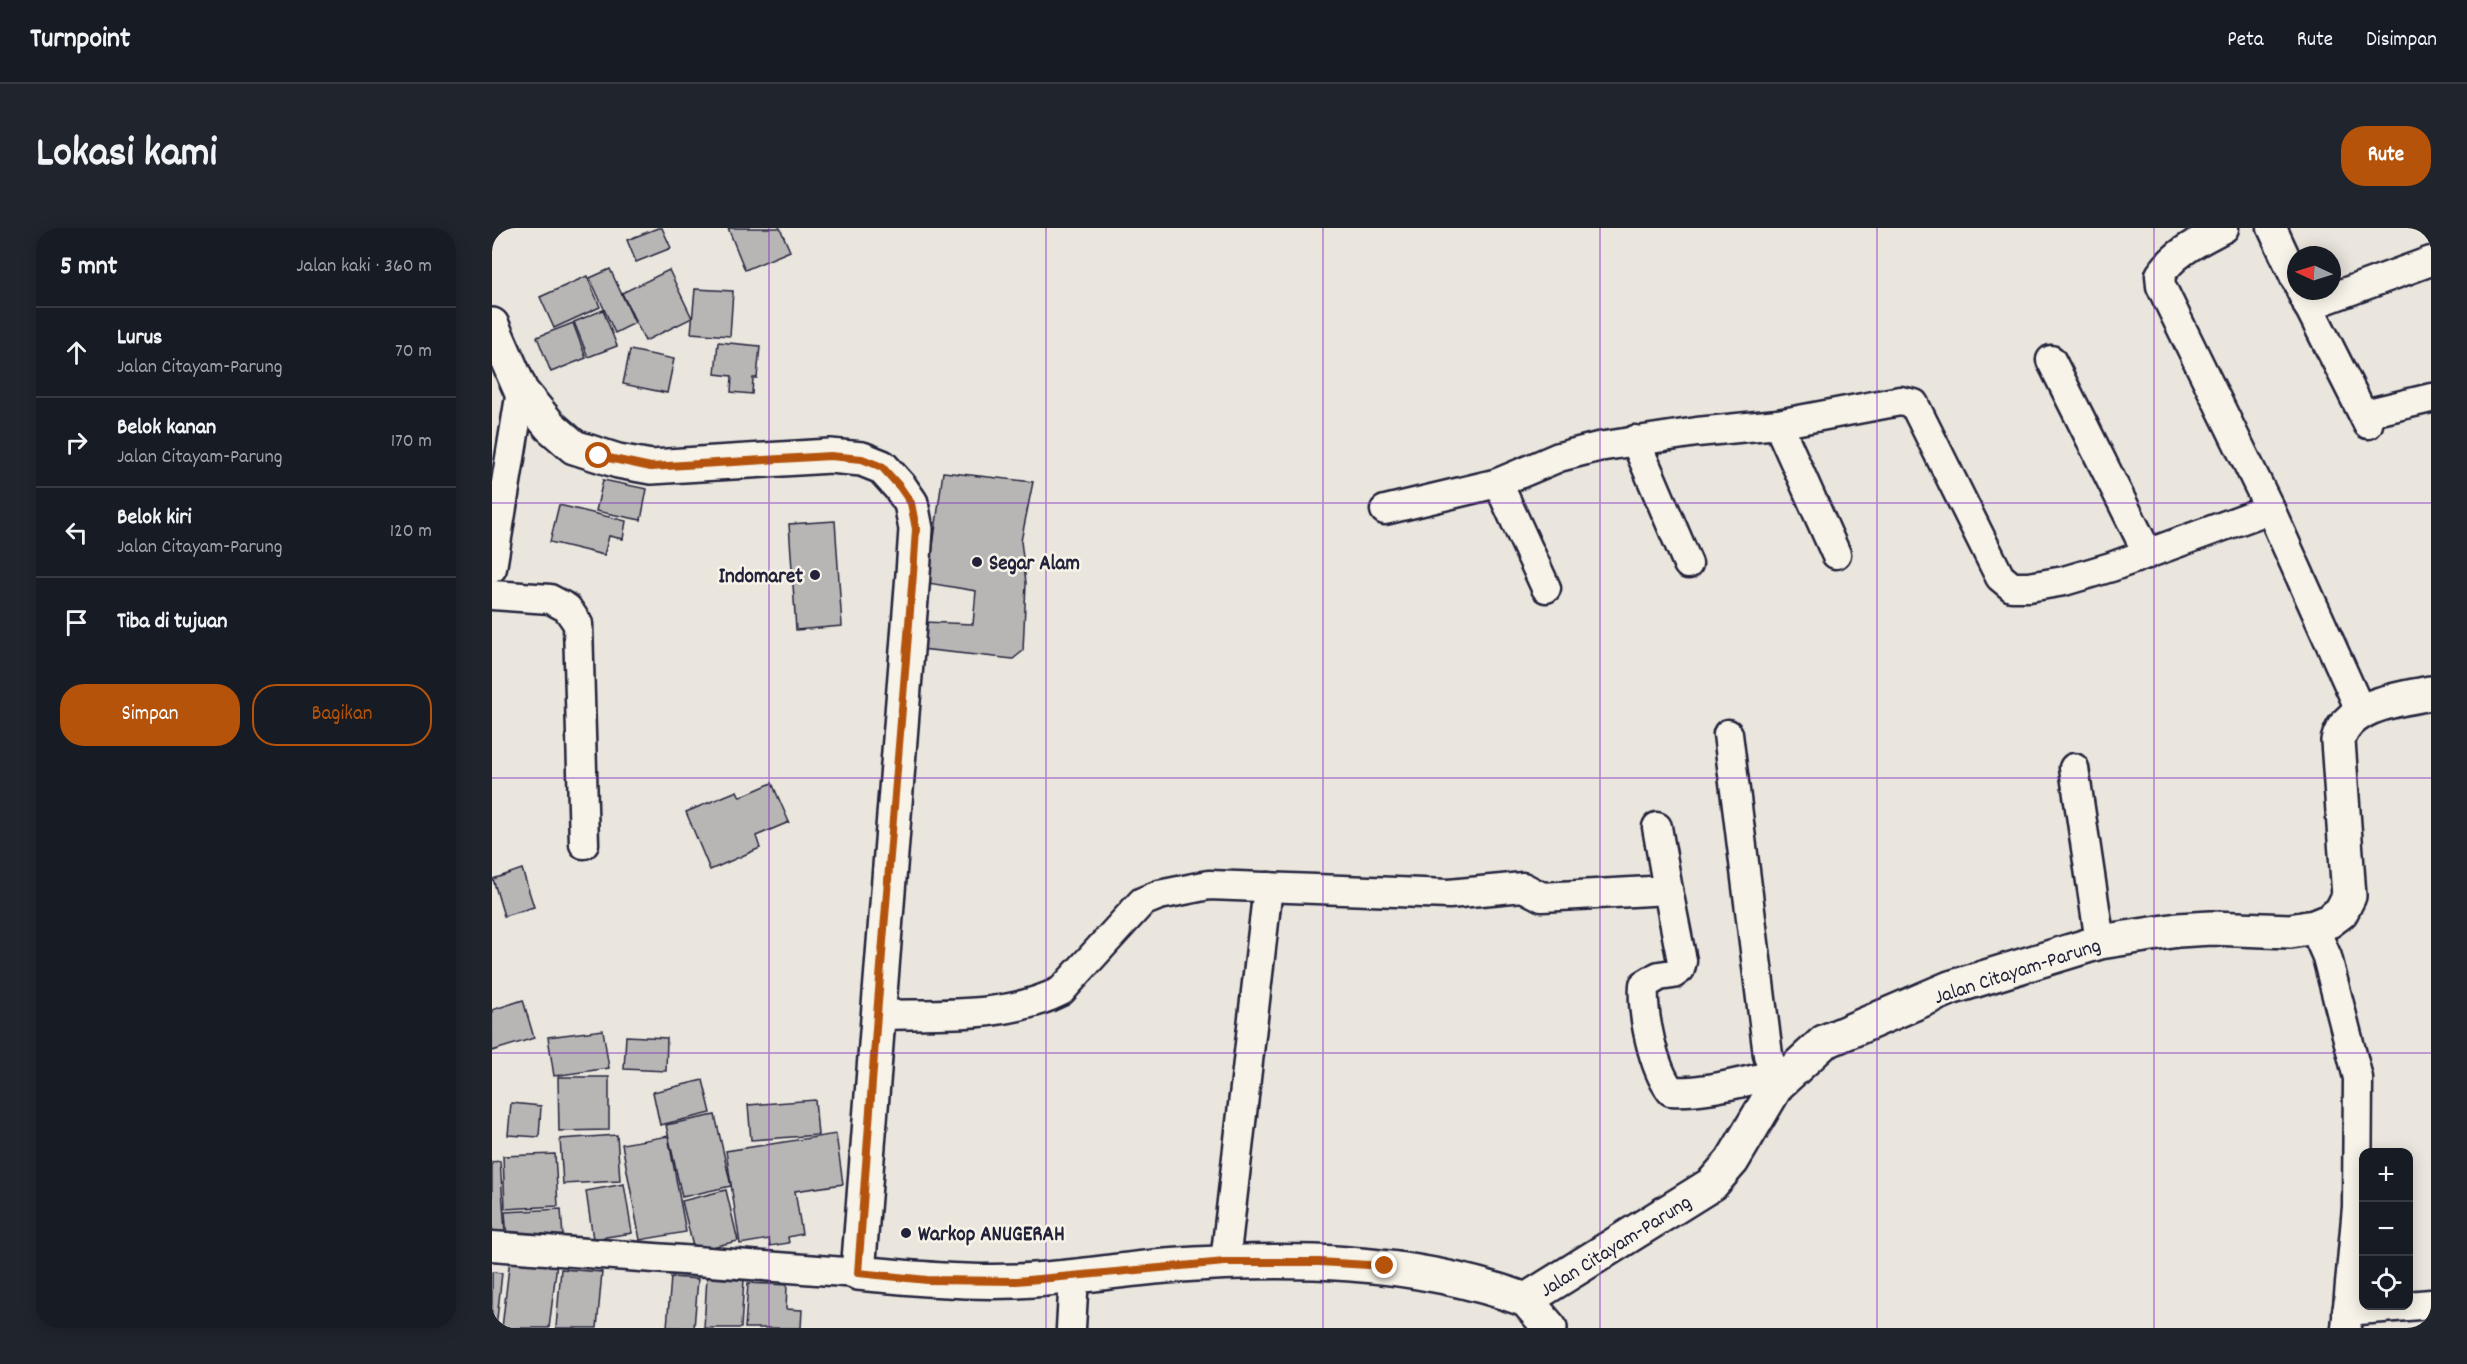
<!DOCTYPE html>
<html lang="id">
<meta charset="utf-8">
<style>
body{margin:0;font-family:Dekko,sans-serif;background:#20242c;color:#f1f3f6}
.controls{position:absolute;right:18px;bottom:18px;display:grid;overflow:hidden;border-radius:12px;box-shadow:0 3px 15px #0003}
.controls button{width:54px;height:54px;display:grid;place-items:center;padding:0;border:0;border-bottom:2px solid #363941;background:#171b24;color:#f1f3f6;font:30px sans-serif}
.compass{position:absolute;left:1795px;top:18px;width:54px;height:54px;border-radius:50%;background:#171b24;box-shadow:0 3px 15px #0003;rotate:274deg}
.stop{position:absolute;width:18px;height:18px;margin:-14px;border:4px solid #b45309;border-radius:50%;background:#fff}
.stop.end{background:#b45309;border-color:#fff;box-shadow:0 2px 6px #0008}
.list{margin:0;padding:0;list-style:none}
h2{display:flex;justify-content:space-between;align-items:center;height:78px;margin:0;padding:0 24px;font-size:26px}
h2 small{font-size:20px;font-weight:400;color:#9ea1a6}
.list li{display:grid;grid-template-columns:39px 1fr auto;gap:18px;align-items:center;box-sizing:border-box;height:90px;padding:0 24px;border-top:2px solid #363941}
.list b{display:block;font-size:22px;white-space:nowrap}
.list p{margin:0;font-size:20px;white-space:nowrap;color:#9ea1a6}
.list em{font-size:20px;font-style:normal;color:#9ea1a6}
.actions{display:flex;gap:12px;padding:18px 24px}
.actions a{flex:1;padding:14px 0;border:2px solid #b45309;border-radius:24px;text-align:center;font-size:21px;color:#b45309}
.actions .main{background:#b45309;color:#fff}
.icon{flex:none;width:33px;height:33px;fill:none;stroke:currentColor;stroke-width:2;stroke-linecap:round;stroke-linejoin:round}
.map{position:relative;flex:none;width:1939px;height:1100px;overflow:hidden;border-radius:24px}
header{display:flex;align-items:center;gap:36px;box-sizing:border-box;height:84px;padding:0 30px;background:#171b24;border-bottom:2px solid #363941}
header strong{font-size:28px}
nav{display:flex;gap:33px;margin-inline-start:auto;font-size:21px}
.intro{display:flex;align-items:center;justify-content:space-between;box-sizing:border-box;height:144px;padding:0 36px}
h1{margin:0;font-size:42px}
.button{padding:15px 27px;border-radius:24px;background:#b45309;color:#fff;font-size:21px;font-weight:700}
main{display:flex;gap:36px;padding:0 36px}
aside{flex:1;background:#171b24;border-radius:24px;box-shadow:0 3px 15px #0003}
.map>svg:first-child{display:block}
.building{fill:#b8b6b5;stroke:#22223b;stroke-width:1.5}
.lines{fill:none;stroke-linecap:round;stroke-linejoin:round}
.minor-casing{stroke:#22223b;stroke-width:33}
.tertiary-casing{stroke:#22223b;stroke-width:38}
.secondary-casing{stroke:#22223b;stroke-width:38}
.minor{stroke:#f7f3e8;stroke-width:28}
.tertiary{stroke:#f7f3e8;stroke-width:33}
.secondary{stroke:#f7f3e8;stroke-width:33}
.route{stroke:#b45309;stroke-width:8}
.grid{fill:none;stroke:#7b2cbf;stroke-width:1.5;stroke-opacity:0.55}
.poi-dot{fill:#22223b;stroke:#f7f3e8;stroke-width:2}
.labels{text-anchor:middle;stroke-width:5;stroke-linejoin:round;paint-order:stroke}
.poi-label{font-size:21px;font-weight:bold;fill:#22223b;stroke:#f7f3e8;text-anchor:start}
.street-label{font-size:21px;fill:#22223b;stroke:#f7f3e8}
</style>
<header>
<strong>Turnpoint</strong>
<nav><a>Peta</a><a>Rute</a><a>Disimpan</a></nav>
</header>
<div class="intro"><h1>Lokasi kami</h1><a class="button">Rute</a></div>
<main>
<aside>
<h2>5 mnt<small>Jalan kaki · 360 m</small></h2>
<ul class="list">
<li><svg class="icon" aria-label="ahead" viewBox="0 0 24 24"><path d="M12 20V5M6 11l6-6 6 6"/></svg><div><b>Lurus</b><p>Jalan Citayam-Parung</p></div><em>70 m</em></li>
<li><svg class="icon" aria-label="right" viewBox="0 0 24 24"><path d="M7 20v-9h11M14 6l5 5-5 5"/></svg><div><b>Belok kanan</b><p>Jalan Citayam-Parung</p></div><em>170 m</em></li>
<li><svg class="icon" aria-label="left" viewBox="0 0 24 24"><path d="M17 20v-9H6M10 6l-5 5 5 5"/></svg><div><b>Belok kiri</b><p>Jalan Citayam-Parung</p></div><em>120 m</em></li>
<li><svg class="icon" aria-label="arrive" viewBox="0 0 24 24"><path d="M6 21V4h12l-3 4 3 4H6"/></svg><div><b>Tiba di tujuan</b></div></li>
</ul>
<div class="actions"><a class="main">Simpan</a><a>Bagikan</a></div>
</aside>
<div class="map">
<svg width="1939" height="1100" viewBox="0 0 1939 1100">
<rect width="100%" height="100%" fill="#eae6de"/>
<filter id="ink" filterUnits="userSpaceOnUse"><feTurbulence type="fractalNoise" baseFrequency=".0167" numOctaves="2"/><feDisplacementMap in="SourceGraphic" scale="12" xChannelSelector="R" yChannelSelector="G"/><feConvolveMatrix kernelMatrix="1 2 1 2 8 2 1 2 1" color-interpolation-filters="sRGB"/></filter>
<g filter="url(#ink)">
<g class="building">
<polygon points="166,0 170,0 179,20 144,34 135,12"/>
<polygon points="236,0 288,0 298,23 253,42"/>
<polygon points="118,41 143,95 123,105 98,50"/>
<polygon points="177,42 200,90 153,113 130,65"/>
<polygon points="95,48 108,79 62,100 48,69"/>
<polygon points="203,61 241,63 238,108 199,105"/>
<polygon points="111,82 125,118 96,129 82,94"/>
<polygon points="81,95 94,130 59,144 45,109"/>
<polygon points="226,114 268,118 265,150 261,150 260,166 239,164 240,148 223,146"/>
<polygon points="138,122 182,131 175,165 131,156"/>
<polygon points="451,244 541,254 529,313 534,355 531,423 521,431 429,421 432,394 481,396 484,363 436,355"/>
<polygon points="111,252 155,261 149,292 104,283"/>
<polygon points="67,277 134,293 131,311 117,308 112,327 58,314"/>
<polygon points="343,293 350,398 304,402 297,296"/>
<polygon points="280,555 297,594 264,608 268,620 218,642 194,584 245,563 248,569"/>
<polygon points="30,641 42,679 12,688 1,651"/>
<polygon points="31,772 42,810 0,823 0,782"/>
<polygon points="111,802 117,840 62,848 56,809"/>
<polygon points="134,808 175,810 174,843 132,841"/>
<polygon points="66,849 117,849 117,902 67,903"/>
<polygon points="211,852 219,885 168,897 161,864"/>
<polygon points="323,872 326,907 259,912 256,877"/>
<polygon points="19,875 49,878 47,909 16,907"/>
<polygon points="223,887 239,958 190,969 174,897"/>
<polygon points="344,906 351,956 303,963 310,1006 296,1009 297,1015 278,1018 277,1011 248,1016 234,923"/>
<polygon points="125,907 128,953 71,956 68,911"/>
<polygon points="176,908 194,1004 148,1012 130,916"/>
<polygon points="63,926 66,978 13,981 11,928"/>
<polygon points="8,933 13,1004 0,1005 0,934"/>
<polygon points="132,956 140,1005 101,1011 94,963"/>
<polygon points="234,962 246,1013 202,1023 190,973"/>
<polygon points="69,981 71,1009 15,1011 13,984"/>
<polygon points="18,1030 65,1035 57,1100 10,1100"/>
<polygon points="69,1041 110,1044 105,1100 64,1100"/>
<polygon points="0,1044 10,1045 4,1100 0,1100"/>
<polygon points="215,1048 252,1051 249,1100 212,1100"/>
<polygon points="179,1049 206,1051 202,1100 175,1099"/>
<polygon points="256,1055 295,1057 294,1081 310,1082 309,1100 253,1100"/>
</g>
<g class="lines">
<defs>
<g id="minor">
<path d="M1732 0C1708 13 1684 23 1668 47L1669 58 1778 281 1869 484"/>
<polyline points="1780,0 1804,52"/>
<polyline points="1809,63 1876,196"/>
<polyline points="1816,78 1939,33"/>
<polyline points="1559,132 1656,326"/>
<polyline points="1872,186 1939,170"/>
<polyline points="1286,196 1344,326"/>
<polyline points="1143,212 1196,336"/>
<polyline points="1006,255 1054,360"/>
<polyline points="893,282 1006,255 1067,229 1106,219 1205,204 1286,196 1408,173 1422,176 1508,349 1520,359 1537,359 1572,353 1619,339 1778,281"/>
<polyline points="0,340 29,163"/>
<polyline points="0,367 58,371 75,380 86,396 92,616"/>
<polyline points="1236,506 1276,827 1285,857"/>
<polyline points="1582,540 1608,714"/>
<path d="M1176 662 1190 733 1188 741 1181 746 1167 748 1152 757C1150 786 1161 840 1179 863 1214 865 1248 854 1282 847"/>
<polyline points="1822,699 1835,729 1866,850 1865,979 1854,1100"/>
<path d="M385 787C444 785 515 791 569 763L650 674 667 667 717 657 957 666 1031 659 1050 669 1176 662 1165 599"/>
<polyline points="0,1018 366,1045"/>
<polyline points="733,1034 776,659"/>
<polyline points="1855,1083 1939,1076"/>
<polyline points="579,1100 582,1048"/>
</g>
<path id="tertiary" d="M0 97 29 163 58 198 82 219 126 233 159 239 338 228 370 231 390 239 408 259 419 275 424 301 421 346 366 1045C419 1050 472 1055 525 1053 575 1051 625 1042 674 1038 795 1029 919 1030 1034 1072"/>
<path id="secondary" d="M1058 1100 1034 1072 1220 956 1240 933 1285 857 1332 814 1458 760 1608 714 1686 702 1719 700 1798 703 1822 699 1837 693 1849 684 1857 668 1846 513C1855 476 1908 471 1939 465"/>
</defs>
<use href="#minor" class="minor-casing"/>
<use href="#tertiary" class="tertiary-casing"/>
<use href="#secondary" class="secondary-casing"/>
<use href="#minor" class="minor"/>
<use href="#tertiary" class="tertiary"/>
<use href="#secondary" class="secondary"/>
</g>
</g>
<g class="lines" filter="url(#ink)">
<polyline class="route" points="107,228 159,239 338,228 370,231 390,239 408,259 419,275 424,301 421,346 385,787 366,1045 435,1052 525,1053 733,1034 827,1034 893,1038"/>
</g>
<path class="grid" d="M277 0V1100M554 0V1100M831 0V1100M1108 0V1100M1385 0V1100M1662 0V1100M0 275H1939M0 550H1939M0 825H1939"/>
<g class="poi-dot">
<circle cx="485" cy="334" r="6"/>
<circle cx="323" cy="347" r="6"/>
<circle cx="414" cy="1005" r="6"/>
</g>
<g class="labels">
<g class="poi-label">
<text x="497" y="341">Segar Alam</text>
<text x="311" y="354" text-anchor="end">Indomaret</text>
<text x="426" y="1012">Warkop ANUGERAH</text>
</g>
<g class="street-label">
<text transform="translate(1525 742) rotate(-18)" y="7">Jalan Citayam-Parung</text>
<text transform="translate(1123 1017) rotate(-32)" y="7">Jalan Citayam-Parung</text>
</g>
</g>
</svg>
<div class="controls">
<button>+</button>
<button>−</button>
<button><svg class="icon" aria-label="locate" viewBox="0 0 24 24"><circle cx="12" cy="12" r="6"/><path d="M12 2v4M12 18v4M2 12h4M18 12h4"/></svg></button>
</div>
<svg class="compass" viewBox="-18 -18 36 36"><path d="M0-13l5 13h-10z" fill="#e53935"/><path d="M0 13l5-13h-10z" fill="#9ea1a6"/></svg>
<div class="stop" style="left:107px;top:228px"></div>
<div class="stop end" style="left:893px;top:1038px"></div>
</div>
</main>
